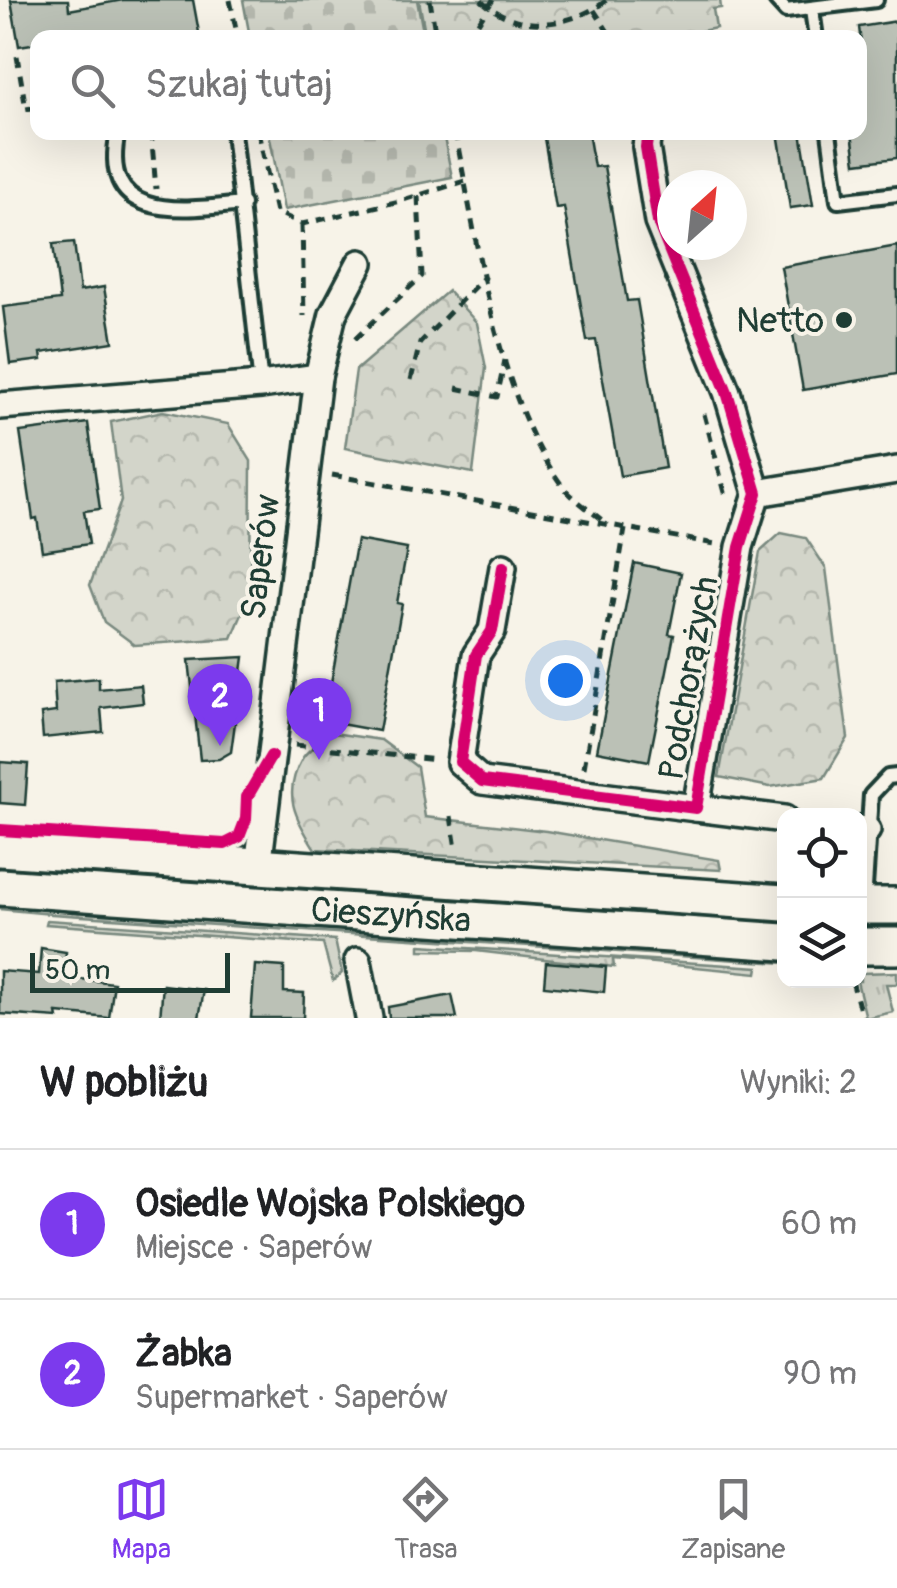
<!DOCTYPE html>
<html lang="pl">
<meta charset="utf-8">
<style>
body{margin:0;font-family:Pangolin,sans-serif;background:#f6f6f6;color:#202124}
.controls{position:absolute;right:30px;bottom:30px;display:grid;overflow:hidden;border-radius:20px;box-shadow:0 10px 40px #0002}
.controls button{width:90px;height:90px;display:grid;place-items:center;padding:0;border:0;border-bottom:2px solid #e0e0e0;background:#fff;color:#202124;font:50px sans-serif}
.compass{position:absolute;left:657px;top:170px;width:90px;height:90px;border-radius:50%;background:#fff;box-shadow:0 10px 40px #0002;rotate:27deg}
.scale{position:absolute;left:30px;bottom:25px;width:200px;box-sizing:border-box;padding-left:10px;border:5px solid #1f3d34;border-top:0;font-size:28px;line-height:35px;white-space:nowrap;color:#1f3d34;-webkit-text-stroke:8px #f7f3e8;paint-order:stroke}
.you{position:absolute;left:565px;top:680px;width:35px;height:35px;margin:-25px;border:8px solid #fff;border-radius:50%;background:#1a73e8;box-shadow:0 0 0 15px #1a73e833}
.badge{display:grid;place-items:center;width:65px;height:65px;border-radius:50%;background:#7c3aed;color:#fff;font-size:32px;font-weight:700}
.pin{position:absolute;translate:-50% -82px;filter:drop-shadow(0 2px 5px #0008)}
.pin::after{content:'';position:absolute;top:52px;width:35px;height:30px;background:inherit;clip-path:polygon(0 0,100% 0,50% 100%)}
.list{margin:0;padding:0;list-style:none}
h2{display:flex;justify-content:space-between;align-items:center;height:130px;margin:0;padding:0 40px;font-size:42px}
h2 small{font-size:32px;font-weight:400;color:#757577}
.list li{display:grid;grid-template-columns:65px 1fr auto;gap:30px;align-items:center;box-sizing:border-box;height:150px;padding:0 40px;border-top:2px solid #e0e0e0}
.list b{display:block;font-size:38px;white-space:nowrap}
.list p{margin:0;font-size:32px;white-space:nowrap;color:#757577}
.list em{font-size:32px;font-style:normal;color:#757577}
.icon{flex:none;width:55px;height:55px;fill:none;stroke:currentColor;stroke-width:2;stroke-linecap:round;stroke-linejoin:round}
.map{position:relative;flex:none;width:897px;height:1018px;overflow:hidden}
.search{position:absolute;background:#fff;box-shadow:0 10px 40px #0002;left:30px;right:30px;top:30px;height:110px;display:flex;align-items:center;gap:25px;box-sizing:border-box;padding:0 35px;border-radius:20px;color:#757577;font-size:38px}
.sheet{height:430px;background:#fff}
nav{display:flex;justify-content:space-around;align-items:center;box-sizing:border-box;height:140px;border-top:2px solid #e0e0e0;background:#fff;font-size:28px;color:#757577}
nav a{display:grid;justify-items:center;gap:5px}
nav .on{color:#7c3aed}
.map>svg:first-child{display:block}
.grass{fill:url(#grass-tufts);stroke:#79897f;stroke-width:2.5}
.forest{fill:url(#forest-crowns);stroke:#79897f;stroke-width:2.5}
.cemetery{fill:url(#cemetery-stones);stroke:#79897f;stroke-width:2.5}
.building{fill:#bbc1b6;stroke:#1f3d34;stroke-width:2.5}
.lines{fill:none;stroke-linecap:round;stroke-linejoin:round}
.lane-casing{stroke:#1f3d34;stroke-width:20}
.street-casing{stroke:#1f3d34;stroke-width:32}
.secondary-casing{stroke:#1f3d34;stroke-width:42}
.path{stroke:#1f3d34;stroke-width:5;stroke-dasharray:10 8;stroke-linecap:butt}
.lane{stroke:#f7f3e8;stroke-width:12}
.street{stroke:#f7f3e8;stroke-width:25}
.secondary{stroke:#f7f3e8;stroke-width:35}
.cycleway-casing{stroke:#f7f3e8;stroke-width:19}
.cycleway{stroke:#d6006c;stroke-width:12}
.poi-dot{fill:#1f3d34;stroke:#f7f3e8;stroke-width:4}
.labels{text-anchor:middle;stroke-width:8;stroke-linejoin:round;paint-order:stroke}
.poi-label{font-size:35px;fill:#1f3d34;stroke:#f7f3e8;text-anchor:end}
.street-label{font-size:35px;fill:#1f3d34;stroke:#f7f3e8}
</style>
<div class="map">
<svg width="897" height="1018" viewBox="0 0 897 1018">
<defs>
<pattern id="grass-tufts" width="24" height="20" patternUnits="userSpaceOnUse" patternTransform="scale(2.5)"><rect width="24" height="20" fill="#d3d5ca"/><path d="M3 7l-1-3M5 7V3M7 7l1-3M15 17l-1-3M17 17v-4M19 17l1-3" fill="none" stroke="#b5b8ae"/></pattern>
<pattern id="forest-crowns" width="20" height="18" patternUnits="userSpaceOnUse" patternTransform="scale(2.5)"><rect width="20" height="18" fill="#d3d5ca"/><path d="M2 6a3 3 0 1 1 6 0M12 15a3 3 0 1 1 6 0" fill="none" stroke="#b5b8ae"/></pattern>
<pattern id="cemetery-stones" width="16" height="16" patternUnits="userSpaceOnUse" patternTransform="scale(2.5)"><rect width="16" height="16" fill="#d3d5ca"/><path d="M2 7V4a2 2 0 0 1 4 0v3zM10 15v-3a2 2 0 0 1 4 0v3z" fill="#b5b8ae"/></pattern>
</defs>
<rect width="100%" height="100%" fill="#f7f3e8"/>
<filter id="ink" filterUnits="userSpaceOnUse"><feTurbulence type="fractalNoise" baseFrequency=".01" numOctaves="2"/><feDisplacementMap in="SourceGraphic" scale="20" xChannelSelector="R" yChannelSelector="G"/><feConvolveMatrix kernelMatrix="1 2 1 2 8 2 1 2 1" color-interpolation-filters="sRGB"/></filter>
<g filter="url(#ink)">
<g class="grass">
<polygon points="0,903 784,955 784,963 52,914 0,909"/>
<polygon points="47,920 335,940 342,973 333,981 323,944 46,924"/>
<polygon points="420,945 758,967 757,973 613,959 614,967 476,951 420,950"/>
<polygon points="897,972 897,984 886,984 893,1012 866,1018 857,981 860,981 860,973"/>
</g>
<g class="forest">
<polygon points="419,0 720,0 721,8 713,9 716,28 668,38 426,38"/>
<polygon points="448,291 477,323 486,368 473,473 345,448 356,370"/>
<polygon points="163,411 228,424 251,461 250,595 232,638 135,645 104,622 90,585 121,501 111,422"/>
<polygon points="781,533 806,538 826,568 848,738 824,778 770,787 719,777 760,552"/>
<path d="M333 733 381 740 417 767 425 817 546 831 719 860 721 870 315 849C295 818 282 794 302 759 307 749 324 740 333 733Z"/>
</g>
<g class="cemetery">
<polygon points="243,0 417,0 424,37 250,37"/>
<polygon points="269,133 443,133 452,177 284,210"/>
</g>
<g class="building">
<polygon points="11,0 68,0 69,10 123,0 193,0 200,38 38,38 38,43 19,46"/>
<polygon points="897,21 897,158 856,163 852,132 860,132 860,53 862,52 859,27"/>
<polygon points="543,132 588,132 594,167 604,166 627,301 637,300 665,468 620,476 596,340 587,341 564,207 556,208"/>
<polygon points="778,132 801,132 813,205 790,208"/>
<polygon points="74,242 80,291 104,287 113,342 41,353 42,360 10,364 3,307 60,300 53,244"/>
<polygon points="897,246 897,374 803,390 781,267"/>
<polygon points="88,423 100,509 84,511 89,544 42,551 37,518 33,519 20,432"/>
<polygon points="357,540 407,549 397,603 402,604 379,731 324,721"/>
<polygon points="634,563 681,573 669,634 674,635 649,761 597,751"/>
<polygon points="244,657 231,752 219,759 200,760 189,660"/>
<polygon points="99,678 99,689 141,685 143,703 101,708 103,732 43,738 41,714 56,712 54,682"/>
<polygon points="0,762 28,764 25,805 0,803"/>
<polygon points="41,948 66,952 63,977 114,983 109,1018 57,1013 58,1018 0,1014 0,971 39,974"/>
<polygon points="546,962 606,967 604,992 544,986"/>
<polygon points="255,965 284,967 284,992 304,993 303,1018 251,1018"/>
<polygon points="163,985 204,990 199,1018 160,1018"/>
<polygon points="452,995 457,1018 389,1018 388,1007"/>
</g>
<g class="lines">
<defs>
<g id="lane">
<polyline points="776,0 786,11 876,0"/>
<polyline points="812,10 816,38"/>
<path d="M118 132C98 224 183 210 243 204"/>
<polyline points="233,132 261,385"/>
<polyline points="829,132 838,201 897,194"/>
<polyline points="864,903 871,795 888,777 897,776"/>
</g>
<g id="street">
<polyline points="0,406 261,385 318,377"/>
<polyline points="757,493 897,470"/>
<polyline points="503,567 492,631 476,655 460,762 482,781 696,808 740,547 757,493 727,392 658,222 646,147 648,132"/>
<polyline points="696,808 784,819"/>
<polyline points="860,829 867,830"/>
<polyline points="258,867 318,377 333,314 360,263"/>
<polyline points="358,961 369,1018"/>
</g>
<g id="secondary">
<polyline points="0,848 784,903"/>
<path id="s1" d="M0 887 784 942"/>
<polyline points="860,906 897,906"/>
<polyline points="860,946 897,946"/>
</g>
</defs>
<use href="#lane" class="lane-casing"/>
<use href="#street" class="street-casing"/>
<use href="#secondary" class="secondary-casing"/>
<g class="path">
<polyline points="230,0 238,38"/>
<polyline points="430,0 436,38"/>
<path d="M481 0C517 34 570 28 607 0"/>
<polyline points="594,10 612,38"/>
<polyline points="468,38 493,0"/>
<polyline points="17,56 26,109 38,107"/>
<polyline points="151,132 156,189"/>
<polyline points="258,132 276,212 302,224 400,201 465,181"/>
<path d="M455 132C478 242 495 392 561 484 573 500 593 512 608 525"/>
<polyline points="302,224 304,316"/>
<polyline points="355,339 422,276 418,196"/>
<polyline points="411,380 420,343 485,276"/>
<polyline points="456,388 497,397 505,360"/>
<polyline points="704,414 727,500"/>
<polyline points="332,475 715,544"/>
<polyline points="295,745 438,760"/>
<polyline points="584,768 625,529"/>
<polyline points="451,816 456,849"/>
<polyline points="852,981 862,1018"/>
</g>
<use href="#lane" class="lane"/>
<use href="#street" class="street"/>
<use href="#secondary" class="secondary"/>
<defs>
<g id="cycleway">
<polyline points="503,567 492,631 476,655 460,762 482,781 696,808 740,547 757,493 727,392 658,222 646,147 648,132"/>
<polyline points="0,830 225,844 239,837 246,819 247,797 271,756"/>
</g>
</defs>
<use href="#cycleway" class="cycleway-casing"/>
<use href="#cycleway" class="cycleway"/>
</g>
</g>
<circle class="poi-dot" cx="844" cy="320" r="10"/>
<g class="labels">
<g class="poi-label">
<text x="824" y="332">Netto</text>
</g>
<g class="street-label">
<text transform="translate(260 557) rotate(-83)" y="12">Saperów</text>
<text transform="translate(688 678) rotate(-80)" y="12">Podchorążych</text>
<text dy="12" stroke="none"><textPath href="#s1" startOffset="392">Cieszyńska</textPath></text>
</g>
</g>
</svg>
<div class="controls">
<button><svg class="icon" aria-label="locate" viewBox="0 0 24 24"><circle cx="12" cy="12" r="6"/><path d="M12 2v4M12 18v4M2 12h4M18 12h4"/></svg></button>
<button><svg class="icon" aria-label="layers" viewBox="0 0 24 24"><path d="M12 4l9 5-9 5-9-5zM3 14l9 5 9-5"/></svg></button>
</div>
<svg class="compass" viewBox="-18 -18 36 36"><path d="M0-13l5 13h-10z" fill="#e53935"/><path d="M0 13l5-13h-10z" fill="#757577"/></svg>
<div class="scale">50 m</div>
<div class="you"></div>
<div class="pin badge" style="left:319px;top:760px">1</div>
<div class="pin badge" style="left:220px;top:746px">2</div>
<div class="search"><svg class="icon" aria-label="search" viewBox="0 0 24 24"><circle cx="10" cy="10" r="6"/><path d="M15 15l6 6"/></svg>Szukaj tutaj</div>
</div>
<section class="sheet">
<h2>W pobliżu<small>Wyniki: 2</small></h2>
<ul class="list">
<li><span class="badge">1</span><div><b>Osiedle Wojska Polskiego</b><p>Miejsce · Saperów</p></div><em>60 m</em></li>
<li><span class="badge">2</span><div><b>Żabka</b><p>Supermarket · Saperów</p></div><em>90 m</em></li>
</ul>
</section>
<nav>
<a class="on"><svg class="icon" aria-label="map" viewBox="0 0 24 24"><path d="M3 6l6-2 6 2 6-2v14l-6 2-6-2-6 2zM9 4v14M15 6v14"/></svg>Mapa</a>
<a><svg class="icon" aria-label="directions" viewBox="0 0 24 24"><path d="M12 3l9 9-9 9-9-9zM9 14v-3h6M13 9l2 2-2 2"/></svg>Trasa</a>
<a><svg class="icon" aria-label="saved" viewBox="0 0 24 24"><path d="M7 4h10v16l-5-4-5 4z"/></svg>Zapisane</a>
</nav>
